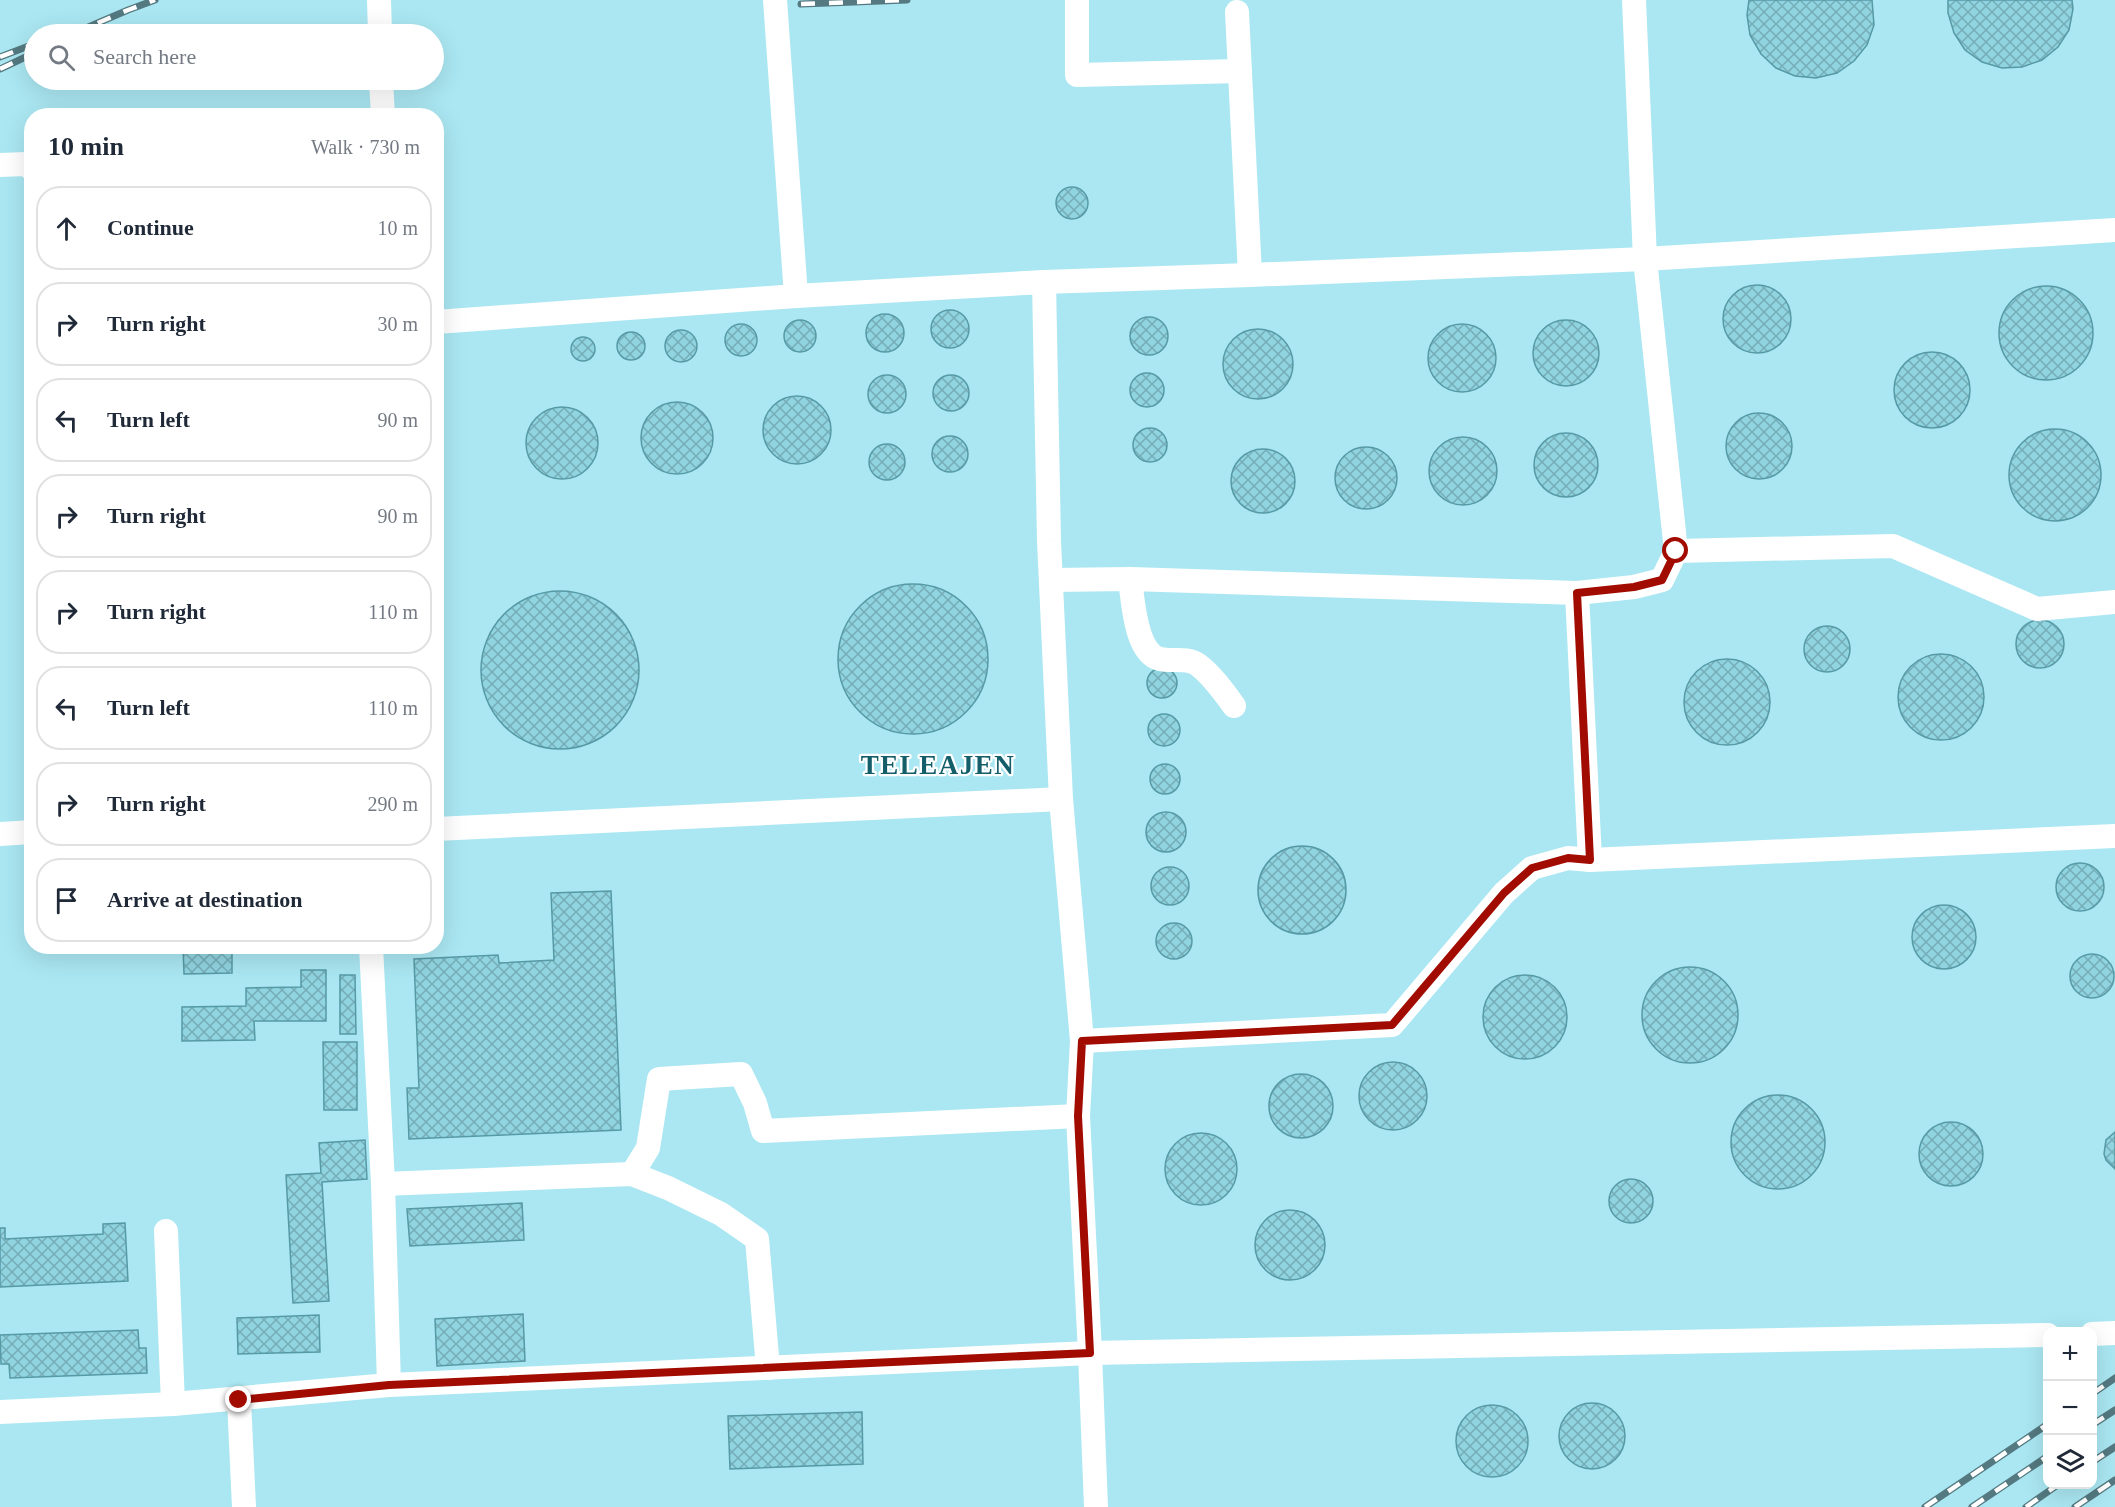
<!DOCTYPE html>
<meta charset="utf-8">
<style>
body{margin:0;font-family:"Times New Roman",serif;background:#f6f6f7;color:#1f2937}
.controls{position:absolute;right:18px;bottom:18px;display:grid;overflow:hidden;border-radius:12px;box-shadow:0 6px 24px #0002}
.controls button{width:54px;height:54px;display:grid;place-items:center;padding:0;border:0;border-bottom:2px solid #e0e1e3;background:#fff;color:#1f2937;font:30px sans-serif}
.stop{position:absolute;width:18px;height:18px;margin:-14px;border:4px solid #a20b00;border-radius:50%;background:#fff}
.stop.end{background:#a20b00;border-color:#fff;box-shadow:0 2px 6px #0008}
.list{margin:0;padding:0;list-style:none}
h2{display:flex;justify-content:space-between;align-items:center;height:78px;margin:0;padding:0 24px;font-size:26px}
h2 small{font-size:20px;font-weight:400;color:#747a83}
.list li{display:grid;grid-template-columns:39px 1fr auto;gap:18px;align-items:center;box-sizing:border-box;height:84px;margin:0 12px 12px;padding:0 12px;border:2px solid #e0e1e3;border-radius:24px}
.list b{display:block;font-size:22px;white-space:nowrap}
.list em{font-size:20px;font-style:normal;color:#747a83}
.icon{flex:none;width:33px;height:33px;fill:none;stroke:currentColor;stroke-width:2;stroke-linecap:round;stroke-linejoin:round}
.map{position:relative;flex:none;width:2115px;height:1507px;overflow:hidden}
.search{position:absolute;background:#fff;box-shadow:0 6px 24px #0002;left:24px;top:24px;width:420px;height:66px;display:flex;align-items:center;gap:15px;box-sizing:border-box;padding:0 21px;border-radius:33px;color:#747a83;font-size:22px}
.panel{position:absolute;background:#fff;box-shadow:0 6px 24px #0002;left:24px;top:108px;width:420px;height:846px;border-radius:24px}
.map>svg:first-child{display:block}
.built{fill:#aae7f2;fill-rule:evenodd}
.building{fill:url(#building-cross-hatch);stroke:#569aa6;stroke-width:1.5}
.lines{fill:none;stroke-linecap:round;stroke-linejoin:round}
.minor{stroke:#fff;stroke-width:24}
.rail-casing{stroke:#547980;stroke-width:7}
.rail{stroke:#fff;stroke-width:4.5;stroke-dasharray:14;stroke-linecap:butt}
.route{stroke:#a20b00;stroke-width:8}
.labels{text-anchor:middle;stroke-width:4.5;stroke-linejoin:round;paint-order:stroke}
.district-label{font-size:27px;font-weight:bold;letter-spacing:1.5px;fill:#135e69;stroke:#fff}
</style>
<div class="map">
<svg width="2115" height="1507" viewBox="0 0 2115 1507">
<defs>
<pattern id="building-cross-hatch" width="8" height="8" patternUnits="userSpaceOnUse" patternTransform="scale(1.5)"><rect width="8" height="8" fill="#90d4e0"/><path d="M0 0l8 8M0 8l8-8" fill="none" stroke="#75adb7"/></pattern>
</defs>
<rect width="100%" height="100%" fill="#bff5ff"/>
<path class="built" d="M0 0H2115V1507H0ZM34 34H434V80H34ZM32 116H436V946H32ZM2048 1332H2092V1484H2048Z"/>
<g class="building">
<polygon points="1749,0 1872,0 1874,25 1867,45 1854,61 1837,73 1816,78 1795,76 1776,68 1761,54 1750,35 1747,15"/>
<polygon points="1948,0 2072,0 2073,9 2069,30 2058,47 2042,60 2022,67 2002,68 1982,62 1965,50 1954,33 1948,13"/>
<circle cx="1072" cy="203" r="16"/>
<circle cx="1757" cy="319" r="34"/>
<circle cx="2046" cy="333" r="47"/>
<circle cx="950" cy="329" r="19"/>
<circle cx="885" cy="333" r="19"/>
<circle cx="1149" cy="336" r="19"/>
<circle cx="1566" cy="353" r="33"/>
<circle cx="800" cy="336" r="16"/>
<circle cx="741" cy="340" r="16"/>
<circle cx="1462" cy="358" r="34"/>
<circle cx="1258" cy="364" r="35"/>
<circle cx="681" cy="346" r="16"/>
<circle cx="631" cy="346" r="14"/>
<circle cx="583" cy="349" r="12"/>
<circle cx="1932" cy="390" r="38"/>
<circle cx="1147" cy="390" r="17"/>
<circle cx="951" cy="393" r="18"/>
<circle cx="887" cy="394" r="19"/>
<circle cx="797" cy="430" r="34"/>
<circle cx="677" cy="438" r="36"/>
<circle cx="562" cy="443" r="36"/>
<circle cx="1759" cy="446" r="33"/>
<circle cx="1150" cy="445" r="17"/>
<circle cx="2055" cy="475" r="46"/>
<circle cx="1566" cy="465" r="32"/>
<circle cx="950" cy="454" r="18"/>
<circle cx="1463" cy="471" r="34"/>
<circle cx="887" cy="462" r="18"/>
<circle cx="1366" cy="478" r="31"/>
<circle cx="1263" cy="481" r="32"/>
<circle cx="913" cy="659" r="75"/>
<circle cx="560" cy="670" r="79"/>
<circle cx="2040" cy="644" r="24"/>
<circle cx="1827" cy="649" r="23"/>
<circle cx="1941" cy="697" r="43"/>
<circle cx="1727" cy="702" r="43"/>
<circle cx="1162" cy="683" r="15"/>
<circle cx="1164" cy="730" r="16"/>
<circle cx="1165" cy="779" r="15"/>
<circle cx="1166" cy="832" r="20"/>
<circle cx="1302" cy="890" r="44"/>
<circle cx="2080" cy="887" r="24"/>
<circle cx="1170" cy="886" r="19"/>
<polygon points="611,891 621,1130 409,1139 407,1088 419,1088 414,959 498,955 499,963 554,960 551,893"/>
<circle cx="1944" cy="937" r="32"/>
<circle cx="1174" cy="941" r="18"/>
<polygon points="183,946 232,946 232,973 184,974"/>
<circle cx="2092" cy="976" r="22"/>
<circle cx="1690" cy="1015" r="48"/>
<polygon points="301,970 326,970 326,1021 254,1021 255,1040 182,1041 182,1007 246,1006 246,988 301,987"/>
<circle cx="1525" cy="1017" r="42"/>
<polygon points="340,975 355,975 356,1034 340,1034"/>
<polygon points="323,1042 357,1042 357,1110 324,1110"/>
<circle cx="1393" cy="1096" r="34"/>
<circle cx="1301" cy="1106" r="32"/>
<circle cx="1778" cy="1142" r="47"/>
<circle cx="1951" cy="1154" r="32"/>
<polygon points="2115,1132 2115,1169 2106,1160 2104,1154 2106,1140"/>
<circle cx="1201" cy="1169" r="36"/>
<polygon points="365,1140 367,1179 322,1182 329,1301 293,1303 286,1175 321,1173 319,1143"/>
<circle cx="1631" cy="1201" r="22"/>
<polygon points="522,1203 524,1240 410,1246 407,1209"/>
<circle cx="1290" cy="1245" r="35"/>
<polygon points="125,1223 128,1281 0,1287 0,1228 5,1228 5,1239 103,1234 103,1224"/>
<polygon points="523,1314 525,1361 437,1366 435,1319"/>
<polygon points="319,1315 320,1352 238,1354 237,1318"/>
<polygon points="138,1330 139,1348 146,1348 147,1373 10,1378 9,1364 1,1364 0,1335"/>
<circle cx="1592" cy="1436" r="33"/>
<circle cx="1492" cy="1441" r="36"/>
<polygon points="862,1412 863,1464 730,1469 728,1416"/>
</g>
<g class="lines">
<g class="minor">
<polyline points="379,0 380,34"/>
<polyline points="775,0 796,296"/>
<polyline points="1077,0 1077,75 1240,71"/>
<polyline points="1237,12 1250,275"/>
<polyline points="381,80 383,116"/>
<polyline points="0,165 26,164 32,169"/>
<polyline points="1044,282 1049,541 1061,799 1082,1041 1078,1116 1090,1353 1096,1507"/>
<polyline points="436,322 796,296 1044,282 1250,275 1645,259 2115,230"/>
<polyline points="1676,551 1893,546 2037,609 2115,602"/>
<path d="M1130 579C1133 600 1135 653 1160 659 1172 662 1186 657 1197 664 1211 674 1224 692 1234 706"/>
<polyline points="1051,580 1130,579 1577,593 1634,587 1662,580 1676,551 1645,259 1634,0"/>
<polyline points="1577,593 1590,860"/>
<polyline points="436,829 1061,799"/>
<polyline points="0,834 32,832"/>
<polyline points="371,946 383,1184 389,1385"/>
<polyline points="1082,1041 1392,1025 1504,893 1532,868 1568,858 1590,860 2115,836"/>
<polyline points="632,1174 648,1148 659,1079 741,1074 755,1103 763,1131 1078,1116"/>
<polyline points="383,1184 632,1174 668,1188 721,1214 757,1239 768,1368"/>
<polyline points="166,1231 173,1404"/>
<polyline points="2092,1334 2115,1333"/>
<polyline points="239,1400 244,1507"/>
<polyline points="0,1412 173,1404 389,1385 1090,1353 2048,1335"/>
</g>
<defs>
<g id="rail">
<polyline points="801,4 907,0"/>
<polyline points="72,34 128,10 155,0"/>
<polyline points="0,57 34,44"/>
<polyline points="0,69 34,53"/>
<polyline points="2092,1394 2115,1378"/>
<polyline points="2092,1425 2115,1410"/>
<polyline points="2092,1462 2115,1447"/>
<polyline points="1925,1507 2048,1424"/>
<polyline points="1972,1507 2048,1456"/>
<polyline points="2026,1507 2059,1484"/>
<polyline points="2075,1507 2115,1480"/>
</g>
</defs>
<use href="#rail" class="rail-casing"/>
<use href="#rail" class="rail"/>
</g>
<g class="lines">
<polyline class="route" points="239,1400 389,1385 1090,1353 1078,1116 1082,1041 1392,1025 1504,893 1532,868 1568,858 1590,860 1577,593 1634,587 1662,580 1676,551"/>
</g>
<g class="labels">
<g class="district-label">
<text x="938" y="774">TELEAJEN</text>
</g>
</g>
</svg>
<div class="controls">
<button>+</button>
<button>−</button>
<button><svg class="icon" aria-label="layers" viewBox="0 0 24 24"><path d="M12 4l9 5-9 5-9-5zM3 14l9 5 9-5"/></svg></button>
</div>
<div class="stop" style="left:1676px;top:551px"></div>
<div class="stop end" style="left:239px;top:1400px"></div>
<div class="search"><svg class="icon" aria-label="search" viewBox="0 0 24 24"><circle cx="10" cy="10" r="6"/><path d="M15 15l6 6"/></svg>Search here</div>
<section class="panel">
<h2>10 min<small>Walk · 730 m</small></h2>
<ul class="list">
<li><svg class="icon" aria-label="ahead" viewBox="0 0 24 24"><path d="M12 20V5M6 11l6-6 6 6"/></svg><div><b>Continue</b></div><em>10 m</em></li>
<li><svg class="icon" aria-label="right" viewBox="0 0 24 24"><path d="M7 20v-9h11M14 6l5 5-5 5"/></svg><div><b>Turn right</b></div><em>30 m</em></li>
<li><svg class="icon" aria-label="left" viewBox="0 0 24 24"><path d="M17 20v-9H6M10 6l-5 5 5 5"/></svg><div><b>Turn left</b></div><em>90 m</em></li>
<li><svg class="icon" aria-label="right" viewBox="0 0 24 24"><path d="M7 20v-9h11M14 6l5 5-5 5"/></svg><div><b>Turn right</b></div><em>90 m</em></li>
<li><svg class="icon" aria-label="right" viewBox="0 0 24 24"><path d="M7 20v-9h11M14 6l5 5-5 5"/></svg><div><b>Turn right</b></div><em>110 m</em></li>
<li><svg class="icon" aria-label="left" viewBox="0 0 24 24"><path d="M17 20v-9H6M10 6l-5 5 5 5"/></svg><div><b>Turn left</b></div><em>110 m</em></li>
<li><svg class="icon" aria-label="right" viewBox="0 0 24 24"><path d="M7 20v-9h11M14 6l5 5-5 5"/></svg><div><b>Turn right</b></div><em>290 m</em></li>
<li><svg class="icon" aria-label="arrive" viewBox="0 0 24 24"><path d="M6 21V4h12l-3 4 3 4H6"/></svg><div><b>Arrive at destination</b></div></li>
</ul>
</section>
</div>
